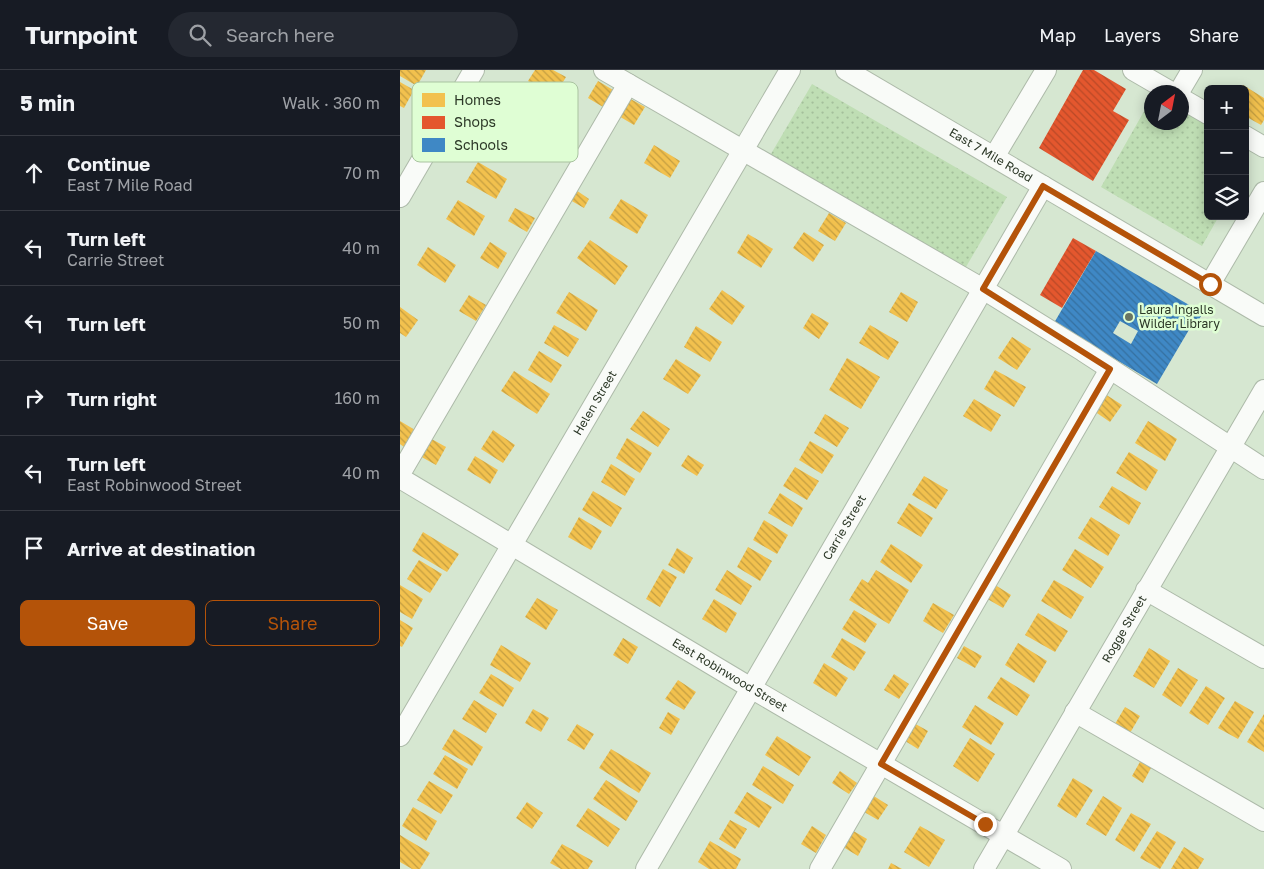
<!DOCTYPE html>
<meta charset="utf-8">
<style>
body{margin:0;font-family:"Golos Text",sans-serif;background:#242831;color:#f1f3f6}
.controls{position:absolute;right:15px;top:15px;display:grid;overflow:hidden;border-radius:8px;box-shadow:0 2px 12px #0003}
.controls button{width:45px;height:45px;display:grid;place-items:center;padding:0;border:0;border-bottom:1px solid #363941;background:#171b24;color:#f1f3f6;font:25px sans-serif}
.compass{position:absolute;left:744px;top:15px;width:45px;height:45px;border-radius:50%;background:#171b24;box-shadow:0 2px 12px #0003;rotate:32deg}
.stop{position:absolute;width:15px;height:15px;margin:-11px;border:4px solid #b45309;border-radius:50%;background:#fff}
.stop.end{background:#b45309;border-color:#fff;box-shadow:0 1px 5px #0008}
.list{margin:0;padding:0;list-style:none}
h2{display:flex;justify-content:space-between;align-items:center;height:65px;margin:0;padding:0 20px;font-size:21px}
h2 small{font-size:16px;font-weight:400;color:#9ea1a6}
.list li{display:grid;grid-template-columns:32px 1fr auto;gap:15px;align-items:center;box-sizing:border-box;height:75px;padding:0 20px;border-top:1px solid #363941}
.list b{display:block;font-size:19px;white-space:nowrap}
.list p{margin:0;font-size:16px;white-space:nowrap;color:#9ea1a6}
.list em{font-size:16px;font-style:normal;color:#9ea1a6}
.actions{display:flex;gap:10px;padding:15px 20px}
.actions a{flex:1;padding:11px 0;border:1px solid #b45309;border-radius:8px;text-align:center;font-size:18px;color:#b45309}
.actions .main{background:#b45309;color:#fff}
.icon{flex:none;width:28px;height:28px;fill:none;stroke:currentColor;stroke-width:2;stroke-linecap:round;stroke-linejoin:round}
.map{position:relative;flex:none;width:864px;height:799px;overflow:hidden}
header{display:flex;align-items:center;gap:30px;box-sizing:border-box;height:70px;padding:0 25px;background:#171b24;border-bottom:1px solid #363941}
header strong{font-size:24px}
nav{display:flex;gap:28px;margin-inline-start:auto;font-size:18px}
.search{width:350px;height:45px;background:#242831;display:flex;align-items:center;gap:12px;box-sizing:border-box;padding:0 18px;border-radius:28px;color:#9ea1a6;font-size:19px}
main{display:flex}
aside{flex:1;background:#171b24}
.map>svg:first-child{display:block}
.grass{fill:url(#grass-dots)}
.homes{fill:url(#homes-back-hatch)}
.shops{fill:url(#shops-back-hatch)}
.schools{fill:url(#schools-back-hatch);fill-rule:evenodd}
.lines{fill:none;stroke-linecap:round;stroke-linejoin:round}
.minor-casing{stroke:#adbaa9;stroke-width:22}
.minor{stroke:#f9fbf8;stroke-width:20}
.route{stroke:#b45309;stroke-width:6}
.poi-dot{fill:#687562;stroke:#dffed4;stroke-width:2}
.labels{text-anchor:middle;stroke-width:5;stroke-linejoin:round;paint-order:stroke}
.street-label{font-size:12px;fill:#2c3827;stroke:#dffed4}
.poi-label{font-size:12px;fill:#2c3827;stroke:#dffed4;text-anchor:start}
.key{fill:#dffed4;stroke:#a9c3a0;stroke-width:1}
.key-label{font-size:14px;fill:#2c3827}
</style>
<header>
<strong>Turnpoint</strong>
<div class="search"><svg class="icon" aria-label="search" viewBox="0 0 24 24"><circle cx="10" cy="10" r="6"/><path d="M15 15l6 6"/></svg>Search here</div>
<nav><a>Map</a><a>Layers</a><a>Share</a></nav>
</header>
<main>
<aside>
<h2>5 min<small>Walk · 360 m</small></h2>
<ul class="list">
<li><svg class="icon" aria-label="ahead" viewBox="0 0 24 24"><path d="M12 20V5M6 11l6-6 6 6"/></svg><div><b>Continue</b><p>East 7 Mile Road</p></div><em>70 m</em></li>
<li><svg class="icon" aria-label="left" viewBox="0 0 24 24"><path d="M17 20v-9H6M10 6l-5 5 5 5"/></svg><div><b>Turn left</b><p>Carrie Street</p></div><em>40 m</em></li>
<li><svg class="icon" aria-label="left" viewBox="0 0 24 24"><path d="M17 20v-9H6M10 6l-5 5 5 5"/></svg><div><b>Turn left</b></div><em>50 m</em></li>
<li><svg class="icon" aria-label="right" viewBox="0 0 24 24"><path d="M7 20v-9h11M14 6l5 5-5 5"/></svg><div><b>Turn right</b></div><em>160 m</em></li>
<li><svg class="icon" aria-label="left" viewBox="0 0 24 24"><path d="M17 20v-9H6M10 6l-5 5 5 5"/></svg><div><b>Turn left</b><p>East Robinwood Street</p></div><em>40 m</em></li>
<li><svg class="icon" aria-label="arrive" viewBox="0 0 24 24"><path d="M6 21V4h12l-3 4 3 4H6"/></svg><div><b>Arrive at destination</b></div></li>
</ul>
<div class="actions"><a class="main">Save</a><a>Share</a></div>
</aside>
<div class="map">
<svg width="864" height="799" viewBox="0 0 864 799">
<defs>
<pattern id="grass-dots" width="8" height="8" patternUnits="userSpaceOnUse" patternTransform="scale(1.25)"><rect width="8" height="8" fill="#bfdeb4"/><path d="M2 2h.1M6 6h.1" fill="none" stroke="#a4bf9b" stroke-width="1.8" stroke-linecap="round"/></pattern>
<pattern id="homes-back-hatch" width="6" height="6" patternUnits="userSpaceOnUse" patternTransform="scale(1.25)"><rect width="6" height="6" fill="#f2c14e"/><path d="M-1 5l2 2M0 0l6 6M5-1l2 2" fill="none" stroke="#c49e41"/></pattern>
<pattern id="shops-back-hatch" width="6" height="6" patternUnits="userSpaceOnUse" patternTransform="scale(1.25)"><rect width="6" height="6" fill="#e4572e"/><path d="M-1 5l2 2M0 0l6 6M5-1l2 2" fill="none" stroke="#b94927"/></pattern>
<pattern id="schools-back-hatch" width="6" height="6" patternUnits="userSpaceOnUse" patternTransform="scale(1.25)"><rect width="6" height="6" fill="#3f88c5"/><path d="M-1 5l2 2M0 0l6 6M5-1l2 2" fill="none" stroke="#3570a0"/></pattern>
</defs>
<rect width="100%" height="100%" fill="#d6e7d1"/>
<g class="grass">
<polygon points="412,14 607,127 563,202 368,89"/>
<polygon points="751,29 752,52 782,52 782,40 808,55 808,146 819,146 802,176 701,117"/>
</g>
<g class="homes">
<polygon points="0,0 26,0 17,16 0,6"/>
<polygon points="135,0 153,0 166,7 154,27 128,11"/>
<polygon points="198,11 213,20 203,37 188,28"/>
<polygon points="0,12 14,20 4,38 0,36"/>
<polygon points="843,15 864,28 864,50 861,55 845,46 845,19 841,19"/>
<polygon points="227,27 245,37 234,55 217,45"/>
<polygon points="158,60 178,72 168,88 148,77"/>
<polygon points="254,75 280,91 270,108 244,93"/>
<polygon points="78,92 107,109 96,129 66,112"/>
<polygon points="176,120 189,129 184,138 170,130"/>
<polygon points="221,129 248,145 237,164 209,148"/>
<polygon points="58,130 85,146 74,166 46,149"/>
<polygon points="115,138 135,148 127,162 108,151"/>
<polygon points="429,143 446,153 435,171 418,161"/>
<polygon points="404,162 424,175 413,192 393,178"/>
<polygon points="348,164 373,179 361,198 337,183"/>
<polygon points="190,170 228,196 215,215 177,188"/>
<polygon points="90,172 107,183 98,199 80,188"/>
<polygon points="28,177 56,195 45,213 17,195"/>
<polygon points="322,220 345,236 332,255 309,239"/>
<polygon points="169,222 198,240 186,261 156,243"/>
<polygon points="501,222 518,232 507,252 489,242"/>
<polygon points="69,225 86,235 76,251 59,241"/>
<polygon points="0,237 18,250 6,267 0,263"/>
<polygon points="412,243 429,253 419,269 403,258"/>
<polygon points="154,255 179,269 168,287 144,273"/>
<polygon points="470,255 499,272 488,290 459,273"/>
<polygon points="296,256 322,272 310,292 284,277"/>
<polygon points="612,267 631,279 617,300 598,288"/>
<polygon points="139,281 162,295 151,313 128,300"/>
<polygon points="447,288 480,307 461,339 429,320"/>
<polygon points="276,289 301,305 288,324 263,309"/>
<polygon points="595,300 626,317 614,337 584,319"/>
<polygon points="114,301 150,324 137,344 101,321"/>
<polygon points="705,324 722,335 710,352 694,341"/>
<polygon points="574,329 601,345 591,362 563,346"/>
<polygon points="243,341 270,359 258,377 230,359"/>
<polygon points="425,344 449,358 437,377 414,363"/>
<polygon points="0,351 15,360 4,377 0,374"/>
<polygon points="748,351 777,369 765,391 735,373"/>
<polygon points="93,360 115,375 103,393 81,379"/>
<polygon points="28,367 46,377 36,395 18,385"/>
<polygon points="227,368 252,383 240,403 216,388"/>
<polygon points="410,371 434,385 422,404 399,390"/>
<polygon points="729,382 758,400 746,421 716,403"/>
<polygon points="288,385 304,395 297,406 281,396"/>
<polygon points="75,386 98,400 90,414 67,400"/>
<polygon points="211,394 235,409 225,426 201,412"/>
<polygon points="395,397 419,411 407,430 383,416"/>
<polygon points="524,406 548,420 536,439 512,425"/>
<polygon points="712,416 741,433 729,455 699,437"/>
<polygon points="193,421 222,438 211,457 182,440"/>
<polygon points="380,423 403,438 392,457 368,443"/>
<polygon points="509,433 533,448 521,467 497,453"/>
<polygon points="179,447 202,461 191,480 168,467"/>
<polygon points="691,447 720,465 708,486 678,468"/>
<polygon points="364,450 388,465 377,484 353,470"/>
<polygon points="23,462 59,484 47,502 12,481"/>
<polygon points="491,474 523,495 511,513 480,492"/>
<polygon points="348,477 372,491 360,511 337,497"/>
<polygon points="277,478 293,488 284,504 268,495"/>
<polygon points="675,479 704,497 691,518 662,500"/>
<polygon points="19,490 42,504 30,523 7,509"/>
<polygon points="263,499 277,507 260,537 246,529"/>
<polygon points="327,500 352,516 341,535 315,520"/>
<polygon points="476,500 509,520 489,554 449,530 462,509 468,513"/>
<polygon points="654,510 684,527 671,549 641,531"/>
<polygon points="592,513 611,525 603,538 584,527"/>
<polygon points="0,515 23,529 12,549 0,542"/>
<polygon points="137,528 158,540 146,560 125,547"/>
<polygon points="314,529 337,543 326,563 302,549"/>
<polygon points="533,533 554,545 543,563 523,551"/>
<polygon points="454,540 477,554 465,573 442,559"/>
<polygon points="638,543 668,561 655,582 625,565"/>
<polygon points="0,550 13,558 2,577 0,576"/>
<polygon points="223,568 238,577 228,594 213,585"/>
<polygon points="442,568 466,582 454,601 431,587"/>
<polygon points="618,573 647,591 634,613 605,595"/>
<polygon points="101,575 131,593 120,612 90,595"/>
<polygon points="564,576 582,586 575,598 557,588"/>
<polygon points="749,578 770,591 754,618 733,606"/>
<polygon points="424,593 448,608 436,627 413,613"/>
<polygon points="778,598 798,610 781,637 762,625"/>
<polygon points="91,604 114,618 103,637 79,623"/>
<polygon points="494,604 509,614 499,629 484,620"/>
<polygon points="601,607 630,625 617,646 587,628"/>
<polygon points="278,610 296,622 284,640 265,629"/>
<polygon points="806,616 825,628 808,655 789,643"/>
<polygon points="74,630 97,644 86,663 62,649"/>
<polygon points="835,631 854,642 838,669 818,658"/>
<polygon points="575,635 604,653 591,675 562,657"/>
<polygon points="725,637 740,646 730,663 715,654"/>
<polygon points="133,639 149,648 141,662 125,653"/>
<polygon points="268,642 280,649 271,665 259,658"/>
<polygon points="864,644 864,682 847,672"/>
<polygon points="512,652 528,661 518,679 502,669"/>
<polygon points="177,654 194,664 184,680 167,670"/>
<polygon points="54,659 83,677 72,696 42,679"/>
<polygon points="377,666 411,687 399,706 365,685"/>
<polygon points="570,668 595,684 578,712 553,696"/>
<polygon points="211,679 251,703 239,723 199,698"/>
<polygon points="45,685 68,699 57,719 33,704"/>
<polygon points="741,690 752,696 743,713 732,706"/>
<polygon points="363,696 394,715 383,734 352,715"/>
<polygon points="440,701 457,713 449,724 432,713"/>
<polygon points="673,708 693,720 676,748 657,736"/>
<polygon points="206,710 238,731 226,751 193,729"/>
<polygon points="29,711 53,725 41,744 17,730"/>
<polygon points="347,722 372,737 359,758 334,743"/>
<polygon points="469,723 488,735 478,750 459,739"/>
<polygon points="703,726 722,738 706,766 686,754"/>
<polygon points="127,732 143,743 132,759 116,748"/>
<polygon points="13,737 37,751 26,771 2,756"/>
<polygon points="188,738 220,759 208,777 176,756"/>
<polygon points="731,743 751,754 734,782 715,770"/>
<polygon points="330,750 347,759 335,779 319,769"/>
<polygon points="412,756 426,765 416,783 401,774"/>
<polygon points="520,756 545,770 529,797 504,782"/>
<polygon points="450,759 467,769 458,786 440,775"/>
<polygon points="757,761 776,772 760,799 740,788"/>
<polygon points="0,765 30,783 20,799 12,799 0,792"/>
<polygon points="310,771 341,789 336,799 309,799 298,792"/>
<polygon points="162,774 193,791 188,799 161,799 150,793"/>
<polygon points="784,777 804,789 798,799 771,799"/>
<polygon points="491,793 502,799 488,799"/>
</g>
<g class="shops">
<polygon points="683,0 694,0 726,19 713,41 729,50 693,111 639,78"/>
<polygon points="673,168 696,181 662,238 640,225"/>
</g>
<path class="schools" d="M696 181 803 243 796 254 793 253 757 314 654 253ZM720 251 738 261 731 274 713 263Z"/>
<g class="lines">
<defs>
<g id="minor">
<polyline points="204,0 583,219 683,281 864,399"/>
<path id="s1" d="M446 0 864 246"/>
<polyline points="733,0 771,22"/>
<polyline points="779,22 792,0"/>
<polyline points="782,29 808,44"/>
<polyline points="845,66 864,77"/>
<polyline points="594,87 646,0"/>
<polyline points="0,127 74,0"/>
<polyline points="810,214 864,122"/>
<polyline points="0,404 228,14"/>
<path id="s2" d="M0 408 351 618 661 799"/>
<polyline points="746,520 864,588"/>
<polyline points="675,642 864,751"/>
<path id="s3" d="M0 666 390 0"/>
<path id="s4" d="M246 799 643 116"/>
<polyline points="420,799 710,299"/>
<path id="s5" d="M584 799 864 320"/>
</g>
</defs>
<use href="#minor" class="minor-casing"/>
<use href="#minor" class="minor"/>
</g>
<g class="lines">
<polyline class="route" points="585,754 481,694 710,299 583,219 643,116 810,214"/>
</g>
<circle class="poi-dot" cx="729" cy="247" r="5"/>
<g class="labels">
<g class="street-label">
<text dy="4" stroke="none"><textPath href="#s1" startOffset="168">East 7 Mile Road</textPath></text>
<text dy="4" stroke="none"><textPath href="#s3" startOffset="386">Helen Street</textPath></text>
<text dy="4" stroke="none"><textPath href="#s4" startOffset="395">Carrie Street</textPath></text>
<text dy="4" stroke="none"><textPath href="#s5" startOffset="278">Rogge Street</textPath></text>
<text dy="4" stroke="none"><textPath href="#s2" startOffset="384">East Robinwood Street</textPath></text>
</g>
<g class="poi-label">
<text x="739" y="244">Laura Ingalls<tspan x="739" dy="14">Wilder Library</tspan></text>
</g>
</g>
<rect x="12" y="12" width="166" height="80" rx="8" class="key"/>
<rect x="22" y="23" width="23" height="14" fill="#f2c14e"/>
<rect x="22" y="46" width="23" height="13" fill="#e4572e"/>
<rect x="22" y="68" width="23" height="14" fill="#3f88c5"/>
<g class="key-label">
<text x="54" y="35">Homes</text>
<text x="54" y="57">Shops</text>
<text x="54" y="80">Schools</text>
</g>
</svg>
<div class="controls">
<button>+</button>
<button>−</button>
<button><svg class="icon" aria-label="layers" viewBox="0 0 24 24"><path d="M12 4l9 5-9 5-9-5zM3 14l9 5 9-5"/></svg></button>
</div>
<svg class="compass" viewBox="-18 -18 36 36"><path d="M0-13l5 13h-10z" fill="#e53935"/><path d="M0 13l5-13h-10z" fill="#9ea1a6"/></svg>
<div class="stop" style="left:810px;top:214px"></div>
<div class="stop end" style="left:585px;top:754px"></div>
</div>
</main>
